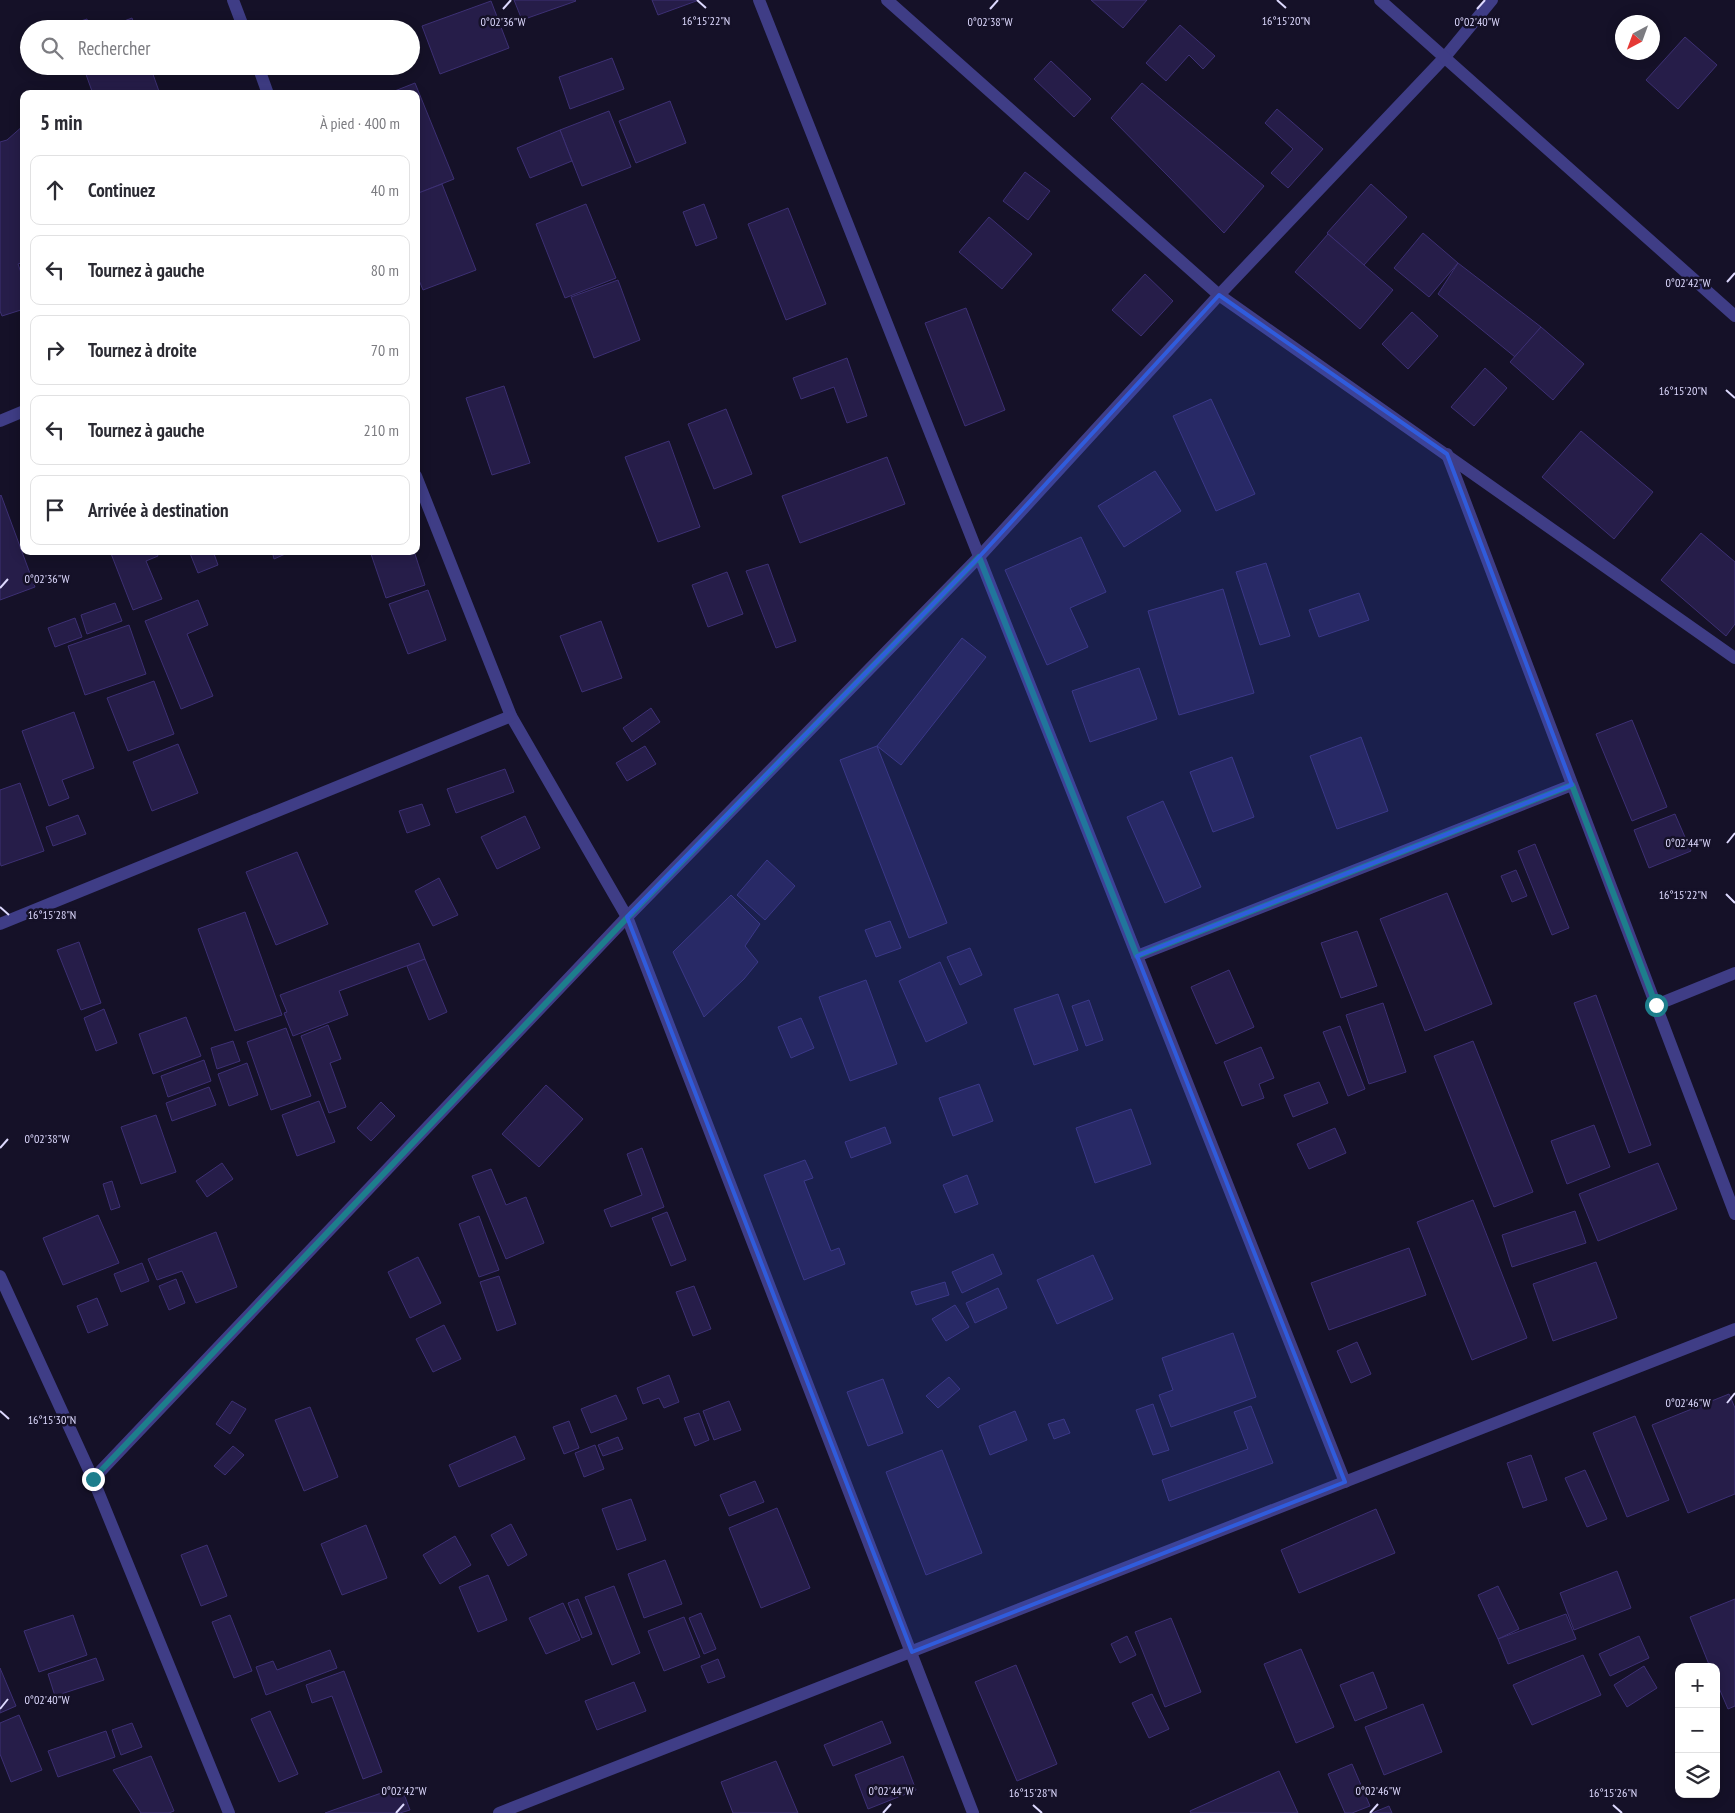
<!DOCTYPE html>
<html lang="fr">
<meta charset="utf-8">
<style>
body{margin:0;font-family:"PT Sans Narrow",sans-serif;background:#f2f2f3;color:#2b2b33}
.controls{position:absolute;right:15px;bottom:15px;display:grid;overflow:hidden;border-radius:10px;box-shadow:0 2px 12px #0003}
.controls button{width:45px;height:45px;display:grid;place-items:center;padding:0;border:0;border-bottom:1px solid #e1e1e2;background:#fff;color:#2b2b33;font:25px sans-serif}
.compass{position:absolute;left:1615px;top:15px;width:45px;height:45px;border-radius:50%;background:#fff;box-shadow:0 2px 12px #0003;rotate:221deg}
.stop{position:absolute;width:15px;height:15px;margin:-11px;border:4px solid #1d7e8c;border-radius:50%;background:#fff}
.stop.end{background:#1d7e8c;border-color:#fff;box-shadow:0 1px 5px #0008}
.list{margin:0;padding:0;list-style:none}
h2{display:flex;justify-content:space-between;align-items:center;height:65px;margin:0;padding:0 20px;font-size:21px}
h2 small{font-size:16px;font-weight:400;color:#7c7c81}
.list li{display:grid;grid-template-columns:32px 1fr auto;gap:15px;align-items:center;box-sizing:border-box;height:70px;margin:0 10px 10px;padding:0 10px;border:1px solid #e1e1e2;border-radius:10px}
.list b{display:block;font-size:19px;white-space:nowrap}
.list em{font-size:16px;font-style:normal;color:#7c7c81}
.icon{flex:none;width:28px;height:28px;fill:none;stroke:currentColor;stroke-width:2;stroke-linecap:round;stroke-linejoin:round}
.map{position:relative;flex:none;width:1735px;height:1813px;overflow:hidden}
.search{position:absolute;background:#fff;box-shadow:0 2px 12px #0003;left:20px;top:20px;width:400px;height:55px;display:flex;align-items:center;gap:12px;box-sizing:border-box;padding:0 18px;border-radius:28px;color:#7c7c81;font-size:19px}
.panel{position:absolute;background:#fff;box-shadow:0 2px 12px #0003;left:20px;top:90px;width:400px;height:465px;border-radius:10px}
.map>svg:first-child{display:block}
.building{fill:#261d49;stroke:#3d3074}
.lines{fill:none;stroke-linecap:round;stroke-linejoin:round}
.minor{stroke:#3f3d86;stroke-width:12}
.tertiary{stroke:#3f3d86;stroke-width:12}
.route{stroke:#1d7e8c;stroke-width:6}
.marked{fill:#305cdc;fill-opacity:0.2;stroke:#305cdc;stroke-width:4;stroke-linejoin:round}
.ticks{fill:none;stroke:#ddd9fe;stroke-width:2}
.ticks-label{font-size:12px;text-anchor:middle;fill:#ddd9fe;stroke:#151128;stroke-width:5;stroke-linejoin:round;paint-order:stroke}
</style>
<div class="map">
<svg width="1735" height="1813" viewBox="0 0 1735 1813">
<rect width="100%" height="100%" fill="#151128"/>
<g class="building">
<polygon points="514,0 575,0 576,1 522,20"/>
<polygon points="652,0 699,0 658,15"/>
<polygon points="1091,0 1147,0 1123,28"/>
<polygon points="491,1 509,48 440,74 422,26"/>
<polygon points="132,18 136,29 103,29"/>
<polygon points="87,19 90,29 69,29 68,25"/>
<polygon points="1180,25 1215,56 1203,69 1189,55 1166,81 1146,63"/>
<polygon points="1685,37 1717,65 1678,109 1646,80"/>
<polygon points="612,58 624,89 570,109 559,77"/>
<polygon points="1051,61 1091,99 1074,117 1034,79"/>
<polygon points="83,66 150,66 160,94 93,94"/>
<polygon points="415,83 454,179 416,194 416,94 387,94"/>
<polygon points="1142,83 1264,186 1224,233 1111,118"/>
<polygon points="670,101 686,143 636,163 619,121"/>
<polygon points="1277,109 1323,149 1288,188 1271,173 1293,149 1265,123"/>
<polygon points="609,111 631,167 582,186 560,130"/>
<polygon points="24,125 24,262 18,264 24,281 24,309 2,316 0,311 0,142 7,140"/>
<polygon points="560,130 572,161 530,178 517,148"/>
<polygon points="1025,172 1050,191 1028,220 1003,201"/>
<polygon points="442,184 476,270 423,290 416,273 416,194"/>
<polygon points="1371,184 1407,217 1364,265 1327,233"/>
<polygon points="586,204 616,278 565,298 536,224"/>
<polygon points="704,204 717,238 696,246 683,212"/>
<polygon points="788,208 826,304 786,320 748,224"/>
<polygon points="989,217 1032,254 1002,289 959,252"/>
<polygon points="1423,233 1458,263 1429,297 1394,268"/>
<polygon points="1328,234 1393,290 1360,329 1295,272"/>
<polygon points="1458,263 1541,327 1515,357 1438,294"/>
<polygon points="1145,274 1173,301 1141,336 1112,310"/>
<polygon points="618,280 640,340 594,358 571,297"/>
<polygon points="966,308 1005,410 965,426 925,323"/>
<polygon points="1412,312 1438,336 1408,369 1382,344"/>
<polygon points="1541,327 1584,364 1553,400 1510,362"/>
<polygon points="847,358 867,416 847,423 834,387 801,399 793,378"/>
<polygon points="1485,368 1507,388 1474,426 1451,407"/>
<polygon points="504,386 530,463 492,475 466,398"/>
<polygon points="1211,399 1255,494 1216,511 1173,416"/>
<polygon points="726,409 752,474 714,489 688,424"/>
<polygon points="1581,431 1653,492 1614,539 1542,477"/>
<polygon points="669,441 700,527 658,542 625,457"/>
<polygon points="887,457 905,504 800,543 782,496"/>
<polygon points="1155,471 1181,511 1124,547 1098,506"/>
<polygon points="1,495 35,587 0,600 0,496"/>
<polygon points="1701,533 1735,562 1735,624 1726,636 1661,580"/>
<polygon points="1081,537 1106,592 1070,608 1088,647 1047,665 1005,570"/>
<polygon points="110,551 156,551 158,556 146,561 162,599 133,610"/>
<polygon points="189,551 213,551 218,565 198,573"/>
<polygon points="272,551 292,551 274,559"/>
<polygon points="370,551 414,551 425,585 386,598"/>
<polygon points="1266,563 1290,636 1260,645 1236,572"/>
<polygon points="768,564 796,641 776,648 746,571"/>
<polygon points="727,572 743,614 708,627 692,585"/>
<polygon points="1223,589 1254,693 1179,715 1148,611"/>
<polygon points="428,590 446,640 408,654 389,604"/>
<polygon points="1359,593 1369,620 1319,637 1309,610"/>
<polygon points="198,600 208,625 187,634 213,696 181,709 145,621"/>
<polygon points="115,603 122,621 87,634 81,615"/>
<polygon points="75,618 82,637 55,647 48,628"/>
<polygon points="601,621 622,678 582,692 560,636"/>
<polygon points="129,625 146,674 85,695 68,646"/>
<polygon points="962,638 986,657 901,765 877,746"/>
<polygon points="1139,668 1157,719 1090,742 1072,691"/>
<polygon points="154,681 174,734 128,751 107,698"/>
<polygon points="651,708 660,722 632,742 623,728"/>
<polygon points="74,712 94,768 62,780 69,798 49,806 22,731"/>
<polygon points="1632,720 1667,807 1632,821 1596,734"/>
<polygon points="1361,737 1388,811 1337,829 1310,756"/>
<polygon points="178,744 198,793 152,811 133,762"/>
<polygon points="645,746 656,764 627,781 616,763"/>
<polygon points="877,746 947,923 909,938 840,760"/>
<polygon points="1232,757 1254,817 1213,832 1190,772"/>
<polygon points="505,769 514,792 456,813 447,789"/>
<polygon points="20,783 44,851 1,866 0,862 0,790"/>
<polygon points="1163,801 1201,887 1165,903 1127,817"/>
<polygon points="422,804 430,825 407,833 399,811"/>
<polygon points="1675,814 1691,851 1649,868 1634,830"/>
<polygon points="78,815 86,834 53,846 46,827"/>
<polygon points="525,816 540,848 497,869 481,837"/>
<polygon points="1535,844 1569,928 1552,935 1518,851"/>
<polygon points="297,852 328,924 276,945 246,872"/>
<polygon points="767,860 795,886 765,920 737,895"/>
<polygon points="1516,870 1527,896 1512,902 1501,876"/>
<polygon points="439,878 458,915 433,926 415,891"/>
<polygon points="1447,893 1492,1004 1425,1031 1380,919"/>
<polygon points="731,895 760,924 745,946 758,962 744,979 704,1017 673,952"/>
<polygon points="245,912 282,1015 235,1031 198,929"/>
<polygon points="890,921 901,948 876,957 865,930"/>
<polygon points="1357,931 1377,986 1341,998 1321,943"/>
<polygon points="79,942 101,1003 81,1010 57,950"/>
<polygon points="419,943 425,959 339,991 348,1015 293,1036 284,1013 287,1012 280,995"/>
<polygon points="970,948 982,975 960,985 947,957"/>
<polygon points="425,959 447,1012 429,1020 407,966"/>
<polygon points="940,962 967,1023 926,1042 899,981"/>
<polygon points="1229,970 1254,1027 1216,1044 1191,987"/>
<polygon points="866,980 897,1064 850,1081 819,997"/>
<polygon points="1058,994 1078,1050 1034,1065 1014,1009"/>
<polygon points="1596,995 1651,1145 1629,1153 1574,1003"/>
<polygon points="1089,1000 1103,1040 1086,1046 1072,1006"/>
<polygon points="1383,1003 1406,1072 1369,1084 1346,1015"/>
<polygon points="104,1009 117,1043 96,1051 84,1018"/>
<polygon points="186,1017 201,1056 153,1074 139,1034"/>
<polygon points="801,1018 814,1048 791,1058 778,1027"/>
<polygon points="328,1025 341,1059 330,1063 346,1107 329,1113 301,1036"/>
<polygon points="1340,1026 1365,1089 1348,1096 1323,1032"/>
<polygon points="286,1028 311,1096 271,1110 247,1042"/>
<polygon points="233,1041 240,1061 217,1069 211,1048"/>
<polygon points="1473,1041 1533,1192 1494,1207 1434,1056"/>
<polygon points="1261,1047 1274,1078 1259,1084 1264,1098 1242,1106 1224,1062"/>
<polygon points="204,1060 211,1081 168,1097 161,1076"/>
<polygon points="247,1063 258,1095 229,1106 218,1074"/>
<polygon points="1319,1082 1328,1103 1293,1117 1284,1095"/>
<polygon points="979,1084 993,1121 953,1136 939,1098"/>
<polygon points="546,1085 583,1119 539,1167 502,1134"/>
<polygon points="209,1087 216,1105 172,1121 166,1103"/>
<polygon points="319,1101 335,1142 297,1156 282,1115"/>
<polygon points="381,1102 395,1116 371,1141 357,1128"/>
<polygon points="1131,1109 1151,1164 1095,1183 1076,1128"/>
<polygon points="156,1115 176,1172 141,1184 121,1127"/>
<polygon points="1594,1125 1610,1167 1567,1184 1551,1141"/>
<polygon points="885,1127 891,1143 851,1158 845,1142"/>
<polygon points="1335,1128 1346,1153 1309,1169 1297,1144"/>
<polygon points="642,1148 664,1207 611,1227 604,1210 642,1195 627,1154"/>
<polygon points="805,1160 813,1178 804,1181 831,1251 839,1248 845,1264 804,1280 764,1175"/>
<polygon points="222,1163 233,1179 207,1197 196,1181"/>
<polygon points="1658,1163 1677,1209 1598,1241 1579,1194"/>
<polygon points="491,1169 506,1205 526,1197 544,1243 506,1259 472,1176"/>
<polygon points="967,1175 978,1204 955,1213 943,1185"/>
<polygon points="112,1181 120,1207 111,1210 103,1184"/>
<polygon points="1473,1200 1527,1338 1472,1360 1417,1222"/>
<polygon points="1575,1211 1586,1243 1512,1267 1502,1235"/>
<polygon points="667,1212 686,1260 671,1266 652,1218"/>
<polygon points="98,1215 119,1263 63,1285 43,1238"/>
<polygon points="479,1216 499,1270 479,1277 459,1224"/>
<polygon points="216,1232 237,1287 196,1303 182,1271 157,1280 148,1259"/>
<polygon points="1409,1248 1426,1295 1329,1330 1311,1283"/>
<polygon points="993,1254 1002,1274 962,1293 952,1272"/>
<polygon points="1093,1255 1113,1299 1057,1324 1037,1280"/>
<polygon points="418,1257 441,1303 410,1318 388,1272"/>
<polygon points="1596,1262 1617,1318 1553,1341 1533,1284"/>
<polygon points="142,1263 149,1281 121,1292 114,1274"/>
<polygon points="499,1276 516,1324 497,1331 480,1282"/>
<polygon points="176,1279 185,1303 169,1310 159,1286"/>
<polygon points="945,1282 949,1295 916,1305 911,1292"/>
<polygon points="694,1286 711,1329 693,1336 676,1292"/>
<polygon points="998,1288 1007,1308 975,1323 966,1303"/>
<polygon points="97,1298 108,1325 88,1333 77,1306"/>
<polygon points="955,1305 969,1327 946,1341 932,1319"/>
<polygon points="444,1325 461,1359 433,1372 416,1339"/>
<polygon points="1233,1333 1256,1397 1171,1427 1159,1395 1173,1390 1162,1358"/>
<polygon points="1357,1342 1371,1374 1351,1383 1337,1351"/>
<polygon points="669,1375 679,1402 664,1408 659,1398 643,1404 637,1388"/>
<polygon points="949,1377 960,1389 938,1408 926,1396"/>
<polygon points="883,1379 903,1433 868,1446 847,1392"/>
<polygon points="1729,1394 1735,1408 1735,1494 1688,1513 1652,1425"/>
<polygon points="616,1395 627,1419 591,1433 581,1409"/>
<polygon points="232,1401 246,1409 230,1434 216,1424"/>
<polygon points="729,1401 741,1430 714,1440 703,1411"/>
<polygon points="1153,1404 1169,1450 1153,1455 1136,1410"/>
<polygon points="1251,1406 1273,1463 1169,1501 1162,1480 1248,1449 1234,1412"/>
<polygon points="310,1407 338,1477 304,1491 275,1420"/>
<polygon points="1015,1411 1027,1440 990,1455 979,1426"/>
<polygon points="699,1413 709,1440 695,1446 684,1418"/>
<polygon points="1635,1416 1669,1500 1627,1517 1593,1433"/>
<polygon points="1064,1419 1070,1433 1054,1439 1048,1424"/>
<polygon points="569,1421 579,1448 564,1454 553,1427"/>
<polygon points="515,1436 525,1459 459,1487 449,1465"/>
<polygon points="618,1437 623,1449 603,1456 598,1445"/>
<polygon points="595,1445 604,1469 584,1477 575,1453"/>
<polygon points="233,1446 244,1455 225,1475 214,1466"/>
<polygon points="942,1450 982,1553 926,1575 886,1472"/>
<polygon points="1531,1455 1547,1500 1523,1508 1507,1463"/>
<polygon points="1585,1470 1607,1519 1587,1527 1565,1478"/>
<polygon points="755,1481 764,1502 729,1516 720,1495"/>
<polygon points="631,1499 646,1540 617,1550 602,1509"/>
<polygon points="777,1508 810,1588 761,1608 729,1528"/>
<polygon points="1376,1509 1395,1553 1299,1593 1281,1550"/>
<polygon points="511,1524 527,1555 508,1566 491,1535"/>
<polygon points="366,1525 387,1578 342,1595 321,1544"/>
<polygon points="455,1536 471,1565 440,1584 423,1555"/>
<polygon points="207,1545 227,1596 201,1606 181,1555"/>
<polygon points="665,1560 682,1604 644,1618 628,1574"/>
<polygon points="1617,1571 1631,1608 1574,1630 1560,1593"/>
<polygon points="488,1575 507,1620 478,1632 459,1587"/>
<polygon points="614,1586 640,1653 612,1665 585,1597"/>
<polygon points="1498,1586 1519,1629 1498,1639 1478,1595"/>
<polygon points="578,1599 592,1634 582,1638 568,1603"/>
<polygon points="1735,1599 1735,1706 1728,1709 1716,1681 1716,1667 1710,1667 1690,1617"/>
<polygon points="563,1603 580,1640 546,1654 529,1618"/>
<polygon points="701,1613 716,1649 704,1654 689,1618"/>
<polygon points="1566,1614 1576,1639 1508,1664 1498,1639"/>
<polygon points="73,1615 87,1655 39,1672 24,1631"/>
<polygon points="230,1615 252,1671 234,1678 212,1622"/>
<polygon points="684,1617 700,1657 664,1671 648,1631"/>
<polygon points="1171,1618 1201,1692 1165,1707 1135,1632"/>
<polygon points="1127,1636 1136,1655 1120,1663 1111,1644"/>
<polygon points="1639,1636 1649,1658 1610,1676 1599,1654"/>
<polygon points="1301,1649 1334,1727 1296,1743 1264,1664"/>
<polygon points="330,1650 337,1668 266,1695 256,1667 273,1661 277,1670"/>
<polygon points="1583,1655 1601,1695 1532,1725 1513,1685"/>
<polygon points="96,1658 104,1680 55,1696 48,1674"/>
<polygon points="718,1659 725,1677 708,1683 701,1666"/>
<polygon points="1016,1665 1057,1764 1017,1781 975,1682"/>
<polygon points="1644,1666 1657,1688 1627,1707 1614,1685"/>
<polygon points="0,1668 16,1706 0,1713"/>
<polygon points="344,1671 382,1772 363,1779 332,1696 312,1703 306,1685"/>
<polygon points="1373,1672 1387,1708 1355,1721 1340,1685"/>
<polygon points="634,1682 646,1711 597,1730 585,1701"/>
<polygon points="1152,1694 1169,1729 1149,1738 1132,1703"/>
<polygon points="1423,1704 1442,1752 1384,1775 1365,1727"/>
<polygon points="270,1711 298,1774 279,1782 251,1719"/>
<polygon points="19,1715 42,1770 11,1782 0,1754 0,1723"/>
<polygon points="882,1721 891,1743 833,1766 824,1745"/>
<polygon points="132,1723 142,1747 121,1755 112,1730"/>
<polygon points="106,1731 115,1757 58,1777 48,1751"/>
<polygon points="151,1756 174,1811 169,1813 141,1813 113,1770"/>
<polygon points="903,1756 916,1790 868,1809 855,1775"/>
<polygon points="776,1761 798,1813 733,1813 721,1782"/>
<polygon points="1352,1764 1370,1806 1352,1813 1345,1813 1328,1774"/>
<polygon points="1279,1771 1298,1813 1191,1813 1190,1811"/>
<polygon points="401,1786 410,1810 400,1813 325,1813"/>
<polygon points="1389,1806 1392,1813 1372,1813"/>
</g>
<g class="lines">
<g class="minor">
<polyline points="233,0 244,29"/>
<polyline points="759,0 1345,1482"/>
<polyline points="887,0 1219,295 1735,658"/>
<polyline points="258,66 268,94"/>
<polyline points="0,421 24,411"/>
<polyline points="1447,454 1735,1214"/>
<polyline points="416,476 511,716 627,917 973,1813"/>
<polyline points="0,924 511,716"/>
<polyline points="1137,956 1572,785"/>
<polyline points="1656,1005 1735,973"/>
<polyline points="0,1276 93,1479 229,1813"/>
<polyline points="93,1479 627,917 979,557 1219,295 1445,57 1492,0"/>
<polyline points="499,1813 1735,1329"/>
</g>
<polyline class="tertiary" points="1380,0 1735,316"/>
</g>
<g class="lines">
<polyline class="route" points="93,1479 627,918 979,557 1137,956 1572,785 1656,1005"/>
</g>
<path class="marked" d="M1219 295 1447 454 1572 785 1137 956 1345 1482 912 1652 627 917 979 557Z"/>
<path class="ticks" d="M697 0 706 8M1277 0 1286 8M503 9 511 0M990 9 998 0M1477 9 1485 0M1727 282 1735 273M1726 390 1735 398M0 588 8 579M1727 843 1735 833M1726 894 1735 903M0 907 9 915M0 1148 8 1139M1727 1403 1735 1393M0 1411 9 1419M0 1709 8 1699M1033 1805 1042 1813M1613 1805 1622 1813M396 1813 404 1804M883 1813 891 1804M1370 1813 1378 1804"/>
<g class="ticks-label">
<text x="706" y="25">16°15'22"N</text>
<text x="1286" y="25">16°15'20"N</text>
<text x="503" y="26">0°02'36"W</text>
<text x="990" y="26">0°02'38"W</text>
<text x="1477" y="26">0°02'40"W</text>
<text x="1688" y="287">0°02'42"W</text>
<text x="1683" y="395">16°15'20"N</text>
<text x="47" y="583">0°02'36"W</text>
<text x="1688" y="847">0°02'44"W</text>
<text x="1683" y="899">16°15'22"N</text>
<text x="52" y="919">16°15'28"N</text>
<text x="47" y="1143">0°02'38"W</text>
<text x="1688" y="1407">0°02'46"W</text>
<text x="52" y="1424">16°15'30"N</text>
<text x="47" y="1704">0°02'40"W</text>
<text x="404" y="1795">0°02'42"W</text>
<text x="891" y="1795">0°02'44"W</text>
<text x="1378" y="1795">0°02'46"W</text>
<text x="1033" y="1797">16°15'28"N</text>
<text x="1613" y="1797">16°15'26"N</text>
</g>
</svg>
<div class="controls">
<button>+</button>
<button>−</button>
<button><svg class="icon" aria-label="layers" viewBox="0 0 24 24"><path d="M12 4l9 5-9 5-9-5zM3 14l9 5 9-5"/></svg></button>
</div>
<svg class="compass" viewBox="-18 -18 36 36"><path d="M0-13l5 13h-10z" fill="#e53935"/><path d="M0 13l5-13h-10z" fill="#7c7c81"/></svg>
<div class="stop" style="left:1656px;top:1005px"></div>
<div class="stop end" style="left:93px;top:1479px"></div>
<div class="search"><svg class="icon" aria-label="search" viewBox="0 0 24 24"><circle cx="10" cy="10" r="6"/><path d="M15 15l6 6"/></svg>Rechercher</div>
<section class="panel">
<h2>5 min<small>À pied · 400 m</small></h2>
<ul class="list">
<li><svg class="icon" aria-label="ahead" viewBox="0 0 24 24"><path d="M12 20V5M6 11l6-6 6 6"/></svg><div><b>Continuez</b></div><em>40 m</em></li>
<li><svg class="icon" aria-label="left" viewBox="0 0 24 24"><path d="M17 20v-9H6M10 6l-5 5 5 5"/></svg><div><b>Tournez à gauche</b></div><em>80 m</em></li>
<li><svg class="icon" aria-label="right" viewBox="0 0 24 24"><path d="M7 20v-9h11M14 6l5 5-5 5"/></svg><div><b>Tournez à droite</b></div><em>70 m</em></li>
<li><svg class="icon" aria-label="left" viewBox="0 0 24 24"><path d="M17 20v-9H6M10 6l-5 5 5 5"/></svg><div><b>Tournez à gauche</b></div><em>210 m</em></li>
<li><svg class="icon" aria-label="arrive" viewBox="0 0 24 24"><path d="M6 21V4h12l-3 4 3 4H6"/></svg><div><b>Arrivée à destination</b></div></li>
</ul>
</section>
</div>
